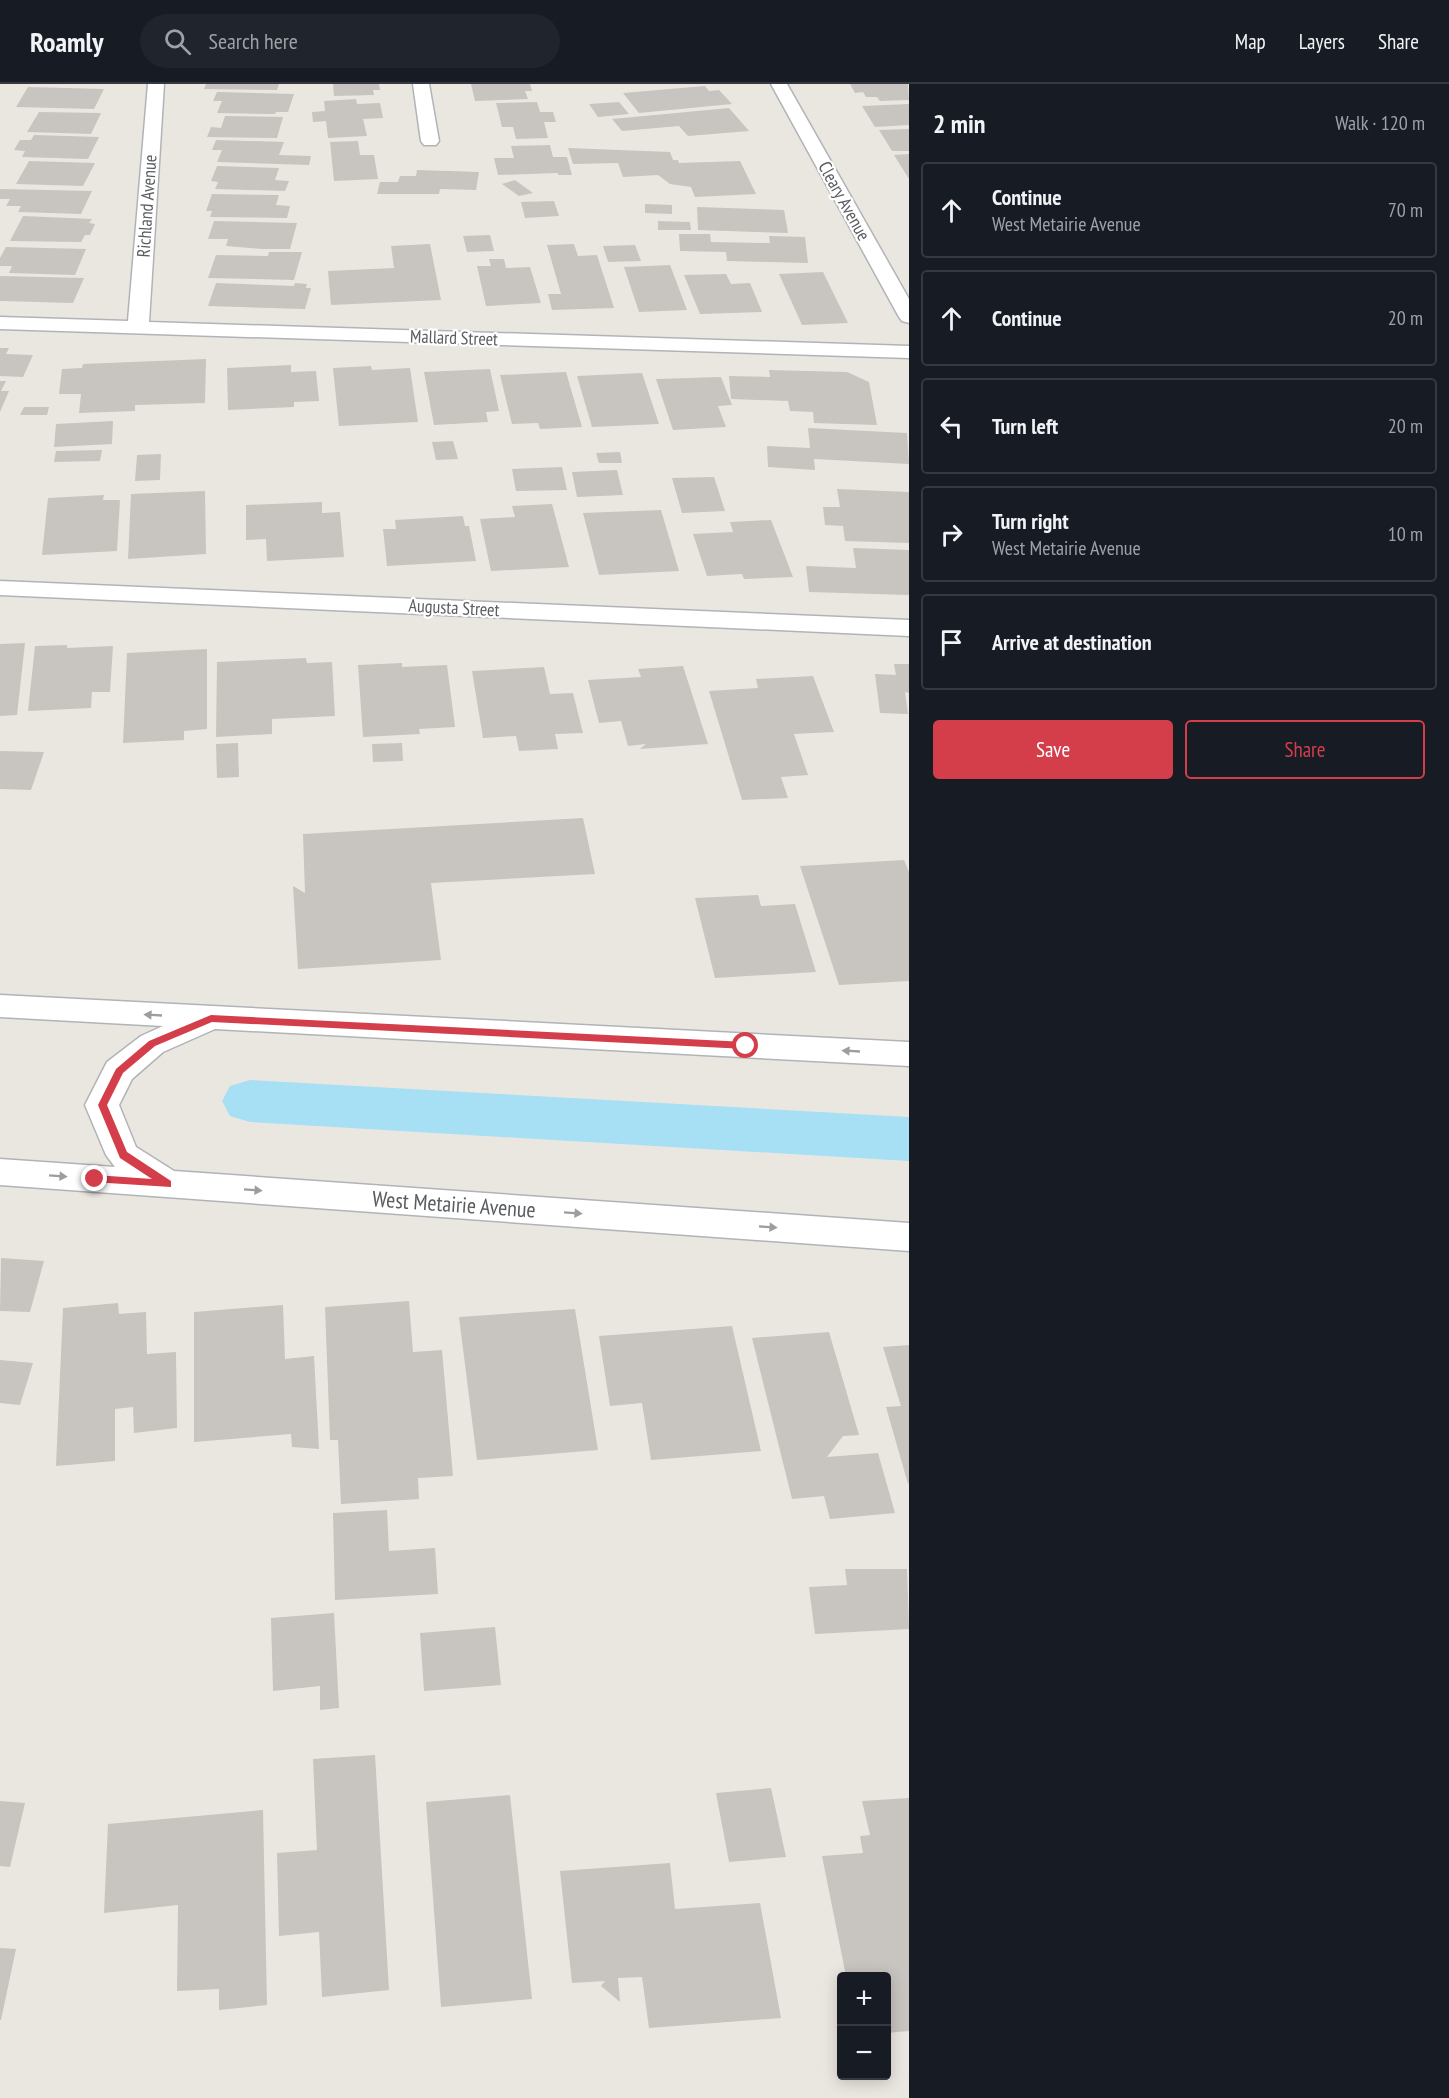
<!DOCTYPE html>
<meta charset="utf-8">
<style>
body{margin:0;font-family:"PT Sans Narrow",sans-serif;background:#20242c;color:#f1f3f6}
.controls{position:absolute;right:18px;bottom:18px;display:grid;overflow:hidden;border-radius:6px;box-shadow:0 3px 15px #0003}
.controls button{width:54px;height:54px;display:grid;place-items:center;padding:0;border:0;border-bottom:2px solid #363941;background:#171b24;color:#f1f3f6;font:30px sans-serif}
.stop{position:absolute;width:18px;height:18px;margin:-14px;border:4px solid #d33e4a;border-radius:50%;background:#fff}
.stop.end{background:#d33e4a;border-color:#fff;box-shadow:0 2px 6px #0008}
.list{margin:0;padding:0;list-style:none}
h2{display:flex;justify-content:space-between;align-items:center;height:78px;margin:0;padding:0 24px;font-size:26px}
h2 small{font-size:20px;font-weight:400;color:#9ea1a6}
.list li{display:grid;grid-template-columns:39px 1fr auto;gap:18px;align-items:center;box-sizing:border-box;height:96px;margin:0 12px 12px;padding:0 12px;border:2px solid #363941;border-radius:6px}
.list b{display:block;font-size:22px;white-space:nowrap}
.list p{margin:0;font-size:20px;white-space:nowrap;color:#9ea1a6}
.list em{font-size:20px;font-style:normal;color:#9ea1a6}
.actions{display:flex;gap:12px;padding:18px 24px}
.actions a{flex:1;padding:14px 0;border:2px solid #d33e4a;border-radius:6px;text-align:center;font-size:21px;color:#d33e4a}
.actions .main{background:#d33e4a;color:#fff}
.icon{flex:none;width:33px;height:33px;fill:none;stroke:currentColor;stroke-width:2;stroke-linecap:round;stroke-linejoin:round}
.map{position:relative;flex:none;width:909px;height:2014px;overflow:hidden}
header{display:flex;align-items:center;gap:36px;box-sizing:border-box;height:84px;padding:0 30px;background:#171b24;border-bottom:2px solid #363941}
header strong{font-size:28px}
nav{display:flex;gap:33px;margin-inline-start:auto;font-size:21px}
.search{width:420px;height:54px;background:#20242c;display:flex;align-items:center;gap:15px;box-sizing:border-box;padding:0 21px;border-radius:33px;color:#9ea1a6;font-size:22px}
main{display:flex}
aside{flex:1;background:#171b24}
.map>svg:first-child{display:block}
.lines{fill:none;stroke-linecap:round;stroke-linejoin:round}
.canal{fill:#a7dff4;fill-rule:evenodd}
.building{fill:#c8c4c0}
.street-casing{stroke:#b1b4b7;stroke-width:3}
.secondary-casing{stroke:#b0b4b7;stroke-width:3}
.street{fill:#fff;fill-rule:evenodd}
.secondary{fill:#fff;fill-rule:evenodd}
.oneway{fill:#9b9ea0}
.route{fill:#d33e4a}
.labels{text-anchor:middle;stroke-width:4.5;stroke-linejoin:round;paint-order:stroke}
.far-street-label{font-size:18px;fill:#595d60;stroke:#fff}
.street-label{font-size:22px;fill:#595d60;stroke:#fff}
</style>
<header>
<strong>Roamly</strong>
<div class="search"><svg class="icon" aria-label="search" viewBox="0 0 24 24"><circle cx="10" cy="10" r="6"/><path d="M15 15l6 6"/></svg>Search here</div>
<nav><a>Map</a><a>Layers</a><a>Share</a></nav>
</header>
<main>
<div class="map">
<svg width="909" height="2014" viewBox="0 0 909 2014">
<rect width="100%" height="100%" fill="#eae7e1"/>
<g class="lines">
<polygon class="canal" points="250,996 909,1033 909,1077 250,1038 230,1032 222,1017 230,1002"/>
</g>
<g class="building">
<polygon points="206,0 279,0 277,6 204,5"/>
<polygon points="333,0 379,0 380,6 373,6 374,11 334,12"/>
<polygon points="471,0 530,0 532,7 525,7 528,15 475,17"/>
<polygon points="850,0 908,0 909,16 880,17 877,13 866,13 863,8 855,9"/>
<polygon points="705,2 709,7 719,6 732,20 639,29 623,9"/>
<polygon points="28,3 104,5 94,25 16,23"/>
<polygon points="217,8 294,10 288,28 276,28 275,30 217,29 222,17 213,17"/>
<polygon points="356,15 357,20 380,19 383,34 363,35 367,52 328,54 326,37 313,38 312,28 325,27 324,17"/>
<polygon points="537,18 540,28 553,28 556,38 544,38 548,54 516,55 513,43 502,43 496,19"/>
<polygon points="619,18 629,30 598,33 589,20"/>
<polygon points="909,20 909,41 875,43 862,22"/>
<polygon points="729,24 749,47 688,52 679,42 622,47 612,35"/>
<polygon points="39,28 101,29 91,50 27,48"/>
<polygon points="225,32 283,33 277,54 207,53 211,43 221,44"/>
<polygon points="909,45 909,67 892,67 879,46"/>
<polygon points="34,51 99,53 88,75 22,73 25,67 14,66 20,56 31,56"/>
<polygon points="216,56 284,58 279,71 311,72 309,81 217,78 222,66 212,66"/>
<polygon points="358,57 360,71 374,71 378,95 334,97 330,58"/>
<polygon points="550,61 553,73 567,73 572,91 558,91 558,89 498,91 494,74 514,74 511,62"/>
<polygon points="568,64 670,68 673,76 678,76 679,79 740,77 756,110 695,113 691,103 670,100 658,91 623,93 618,79 573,80"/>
<polygon points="909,70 909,95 894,71"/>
<polygon points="29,77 95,79 83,102 16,100"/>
<polygon points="217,82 279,84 275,96 289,97 285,107 215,105 218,98 211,97"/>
<polygon points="417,86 479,88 476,106 440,105 439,110 377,110 380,98 398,98 400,92 416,92"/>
<polygon points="515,96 533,109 519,112 502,100"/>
<polygon points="0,105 92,107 81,130 18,128 21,122 6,122 10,115 0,115"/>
<polygon points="212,110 279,111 276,121 290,122 287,134 210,133 212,127 206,127"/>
<polygon points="554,117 559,132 525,134 521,118"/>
<polygon points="645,120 672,121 672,130 645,129"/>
<polygon points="697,123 784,126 788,149 698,146"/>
<polygon points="23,132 92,135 89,139 95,140 90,151 85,151 81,158 10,157"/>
<polygon points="214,137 297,139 290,165 262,165 226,162 228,155 208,155"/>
<polygon points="658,137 690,138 691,146 658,146"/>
<polygon points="679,150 710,150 711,158 770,159 769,152 805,153 808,179 727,177 726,168 680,167"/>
<polygon points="490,151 494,167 467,168 463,152"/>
<polygon points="430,160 441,216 331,221 328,187 394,184 391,162"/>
<polygon points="574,160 578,172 597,171 614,224 552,226 548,210 561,210 547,161"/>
<polygon points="635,161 641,177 608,178 603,162"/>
<polygon points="6,163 86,165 75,191 9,189 12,182 0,182 0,174"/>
<polygon points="269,168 302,168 294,196 208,194 216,171 268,172"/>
<polygon points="489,175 504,175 506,184 530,183 541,219 486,222 477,182 491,182"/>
<polygon points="670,181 687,226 639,228 624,183"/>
<polygon points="823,188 848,239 802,241 779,190"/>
<polygon points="726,190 731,200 750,199 762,228 700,230 684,191"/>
<polygon points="0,192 84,194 73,219 0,217"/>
<polygon points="216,199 294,202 295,199 307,200 306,204 311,204 305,225 208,222"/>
<polygon points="0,264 9,264 6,270 33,271 23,293 0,292"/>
<polygon points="206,275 205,319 135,321 135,327 79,329 81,310 59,310 62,285 82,284 83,280"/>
<polygon points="291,281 291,288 316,287 319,317 294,318 294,323 228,326 227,284"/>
<polygon points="371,282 372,286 410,284 418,338 339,342 333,284"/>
<polygon points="490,285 499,327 486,328 488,338 434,341 424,288"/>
<polygon points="769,286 847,288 869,298 877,341 814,339 813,328 790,327 788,317 731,315 729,292 770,293"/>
<polygon points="566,288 582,343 540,345 538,339 512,340 500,291"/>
<polygon points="642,289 659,340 592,343 577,292"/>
<polygon points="721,293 732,321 718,322 726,343 673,346 656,295"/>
<polygon points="0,297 6,297 1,307 9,307 0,328"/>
<polygon points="24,323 49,323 47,331 20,331"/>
<polygon points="113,337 112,360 54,363 56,340"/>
<polygon points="808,344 907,349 909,380 814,375 815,386 768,383 767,362 810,364"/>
<polygon points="453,357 458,375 436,376 432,358"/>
<polygon points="102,366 100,377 54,378 56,367"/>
<polygon points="620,368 622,379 599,379 596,369"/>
<polygon points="161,370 160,396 135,397 137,371"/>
<polygon points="562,383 567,406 516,407 512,385"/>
<polygon points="617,386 623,411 577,413 572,388"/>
<polygon points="714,393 725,427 682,429 672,394"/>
<polygon points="837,405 909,408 909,459 845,457 843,442 825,441 823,423 840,423"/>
<polygon points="205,407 206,470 128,475 131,410"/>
<polygon points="104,411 103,416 120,416 117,467 42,471 48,414"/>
<polygon points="322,418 322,429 340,428 344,473 267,477 266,455 246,456 246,421"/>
<polygon points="552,420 569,483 491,487 480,435 515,433 512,422"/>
<polygon points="661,426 679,487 599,491 583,429"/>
<polygon points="463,432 465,442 469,442 476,477 387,482 383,445 396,445 395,436"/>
<polygon points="771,436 793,493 744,495 742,490 707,492 693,450 733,448 730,438"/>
<polygon points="853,464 909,466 909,511 809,508 806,482 856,484"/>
<polygon points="25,559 17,631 0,632 0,560"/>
<polygon points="67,561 67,564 113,562 110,608 92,608 91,624 28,627 35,562"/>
<polygon points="207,565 207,645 184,647 184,656 123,659 127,569"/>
<polygon points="306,574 307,579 332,578 335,632 272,635 272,650 216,653 217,578"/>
<polygon points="402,579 402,583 447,581 455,643 419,645 420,650 363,653 358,581"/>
<polygon points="894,580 909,580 909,609 905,608 908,630 880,629 875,590 896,591"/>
<polygon points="683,582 708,660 640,665 646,660 628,662 621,637 599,639 588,596 641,593 638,585"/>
<polygon points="544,583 550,610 573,609 583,649 555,650 558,665 519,667 516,652 483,654 472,587"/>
<polygon points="813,592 834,648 794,650 808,691 781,693 788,714 742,716 709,607 758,604 756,595"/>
<polygon points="238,659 239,693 217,694 216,660"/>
<polygon points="402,659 403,677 373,678 372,660"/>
<polygon points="0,667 44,668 31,706 0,705"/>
<polygon points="583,734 595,790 431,799 441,876 298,885 293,802 305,809 303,750"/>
<polygon points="904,776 909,788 909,897 839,901 800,782"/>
<polygon points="758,811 761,822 795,820 816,888 715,894 695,814"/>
<polygon points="1,1174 44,1177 30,1228 0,1227"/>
<polygon points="409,1217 413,1268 442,1266 453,1392 418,1394 419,1415 341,1420 338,1356 330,1356 325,1223"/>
<polygon points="118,1219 119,1230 146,1228 147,1270 176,1268 177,1344 134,1349 133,1323 115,1325 115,1377 56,1382 63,1224"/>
<polygon points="283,1221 285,1275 314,1272 319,1365 292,1363 291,1350 194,1358 194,1228"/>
<polygon points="575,1225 598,1366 477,1376 459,1233"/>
<polygon points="732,1242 761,1367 651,1376 642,1319 610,1322 599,1252"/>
<polygon points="829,1248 859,1351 843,1352 827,1373 878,1369 895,1429 830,1435 824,1412 792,1415 752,1254"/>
<polygon points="909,1261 909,1399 908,1400 886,1323 901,1322 883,1263"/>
<polygon points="0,1276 33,1279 20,1321 0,1319"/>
<polygon points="387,1426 389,1467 435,1464 438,1510 335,1516 333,1429"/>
<polygon points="845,1485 907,1485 909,1545 815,1550 809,1503 847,1501"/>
<polygon points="334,1529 339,1624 320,1626 320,1602 273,1607 271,1534"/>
<polygon points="495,1543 501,1601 424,1607 420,1549"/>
<polygon points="375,1671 389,1906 322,1913 319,1848 279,1852 277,1769 317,1766 313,1675"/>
<polygon points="771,1704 786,1773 729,1778 716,1709"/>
<polygon points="510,1711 532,1915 441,1923 426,1718"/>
<polygon points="909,1714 909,1947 886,1949 886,1892 846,1892 822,1772 863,1769 860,1752 870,1751 862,1717"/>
<polygon points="0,1717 25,1719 10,1783 0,1782"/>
<polygon points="263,1726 267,1921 219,1926 219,1905 177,1907 178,1821 104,1829 108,1740"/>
<polygon points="670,1779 675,1825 760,1819 781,1934 649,1944 642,1893 618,1894 620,1918 601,1902 605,1897 572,1899 560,1787"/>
<polygon points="0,1864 16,1865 1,1936 0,1936"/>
</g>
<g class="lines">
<defs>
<g id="street">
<polygon points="148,0 164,0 149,238 909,262 909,274 0,245 0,233 128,237"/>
<polygon points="413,0 429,0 439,57 436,61 424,61 421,57"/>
<polygon points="0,497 909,536 909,552 0,511"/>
</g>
<g id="secondary">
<polygon points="771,0 787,0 909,215 909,239 902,237 899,233"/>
<polygon points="0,911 909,958 909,982 215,945 163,968 132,995 119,1021 136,1063 174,1087 909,1139 909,1167 0,1101 0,1075 115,1083 106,1071 85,1021 107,978 141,952 163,942 0,933"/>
</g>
</defs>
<use href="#street" class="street-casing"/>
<use href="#secondary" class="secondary-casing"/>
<use href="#street" class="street"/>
<use href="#secondary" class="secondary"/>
</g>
<defs><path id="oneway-solid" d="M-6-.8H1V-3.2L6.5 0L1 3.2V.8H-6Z" transform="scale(1.5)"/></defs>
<g class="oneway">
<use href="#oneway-solid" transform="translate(153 931) rotate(-177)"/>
<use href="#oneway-solid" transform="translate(851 967) rotate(-177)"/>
<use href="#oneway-solid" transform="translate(58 1092) rotate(4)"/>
<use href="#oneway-solid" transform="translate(253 1106) rotate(4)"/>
<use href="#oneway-solid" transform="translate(573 1129) rotate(4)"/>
<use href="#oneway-solid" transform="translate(768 1143) rotate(4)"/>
</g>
<polygon class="route" points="211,931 746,958 751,962 746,965 212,938 155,962 123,989 107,1021 127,1068 171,1097 171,1103 92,1098 92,1092 95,1091 152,1095 120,1074 98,1021 116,985 149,957"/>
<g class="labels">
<g class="far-street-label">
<text transform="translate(844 117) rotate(61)" y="6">Cleary Avenue</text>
<text transform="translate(147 122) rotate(-86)" y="6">Richland Avenue</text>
<text transform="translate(454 254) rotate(2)" y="6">Mallard Street</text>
<text transform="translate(454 524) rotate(3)" y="6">Augusta Street</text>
</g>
<g class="street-label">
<text transform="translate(454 1120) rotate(4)" y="8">West Metairie Avenue</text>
</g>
</g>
</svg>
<div class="controls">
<button>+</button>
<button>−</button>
</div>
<div class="stop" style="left:746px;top:962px"></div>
<div class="stop end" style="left:95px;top:1095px"></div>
</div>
<aside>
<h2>2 min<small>Walk · 120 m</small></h2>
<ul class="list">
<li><svg class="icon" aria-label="ahead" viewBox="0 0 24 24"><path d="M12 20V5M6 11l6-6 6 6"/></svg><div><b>Continue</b><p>West Metairie Avenue</p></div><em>70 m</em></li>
<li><svg class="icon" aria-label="ahead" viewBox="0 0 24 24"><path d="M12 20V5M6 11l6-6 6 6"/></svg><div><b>Continue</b></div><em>20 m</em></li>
<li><svg class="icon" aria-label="left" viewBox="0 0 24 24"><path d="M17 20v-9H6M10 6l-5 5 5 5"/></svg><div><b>Turn left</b></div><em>20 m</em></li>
<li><svg class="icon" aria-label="right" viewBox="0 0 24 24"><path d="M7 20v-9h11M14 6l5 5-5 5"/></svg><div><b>Turn right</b><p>West Metairie Avenue</p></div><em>10 m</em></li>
<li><svg class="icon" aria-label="arrive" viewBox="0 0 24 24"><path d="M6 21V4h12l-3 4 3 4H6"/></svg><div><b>Arrive at destination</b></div></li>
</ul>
<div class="actions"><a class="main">Save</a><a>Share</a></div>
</aside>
</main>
